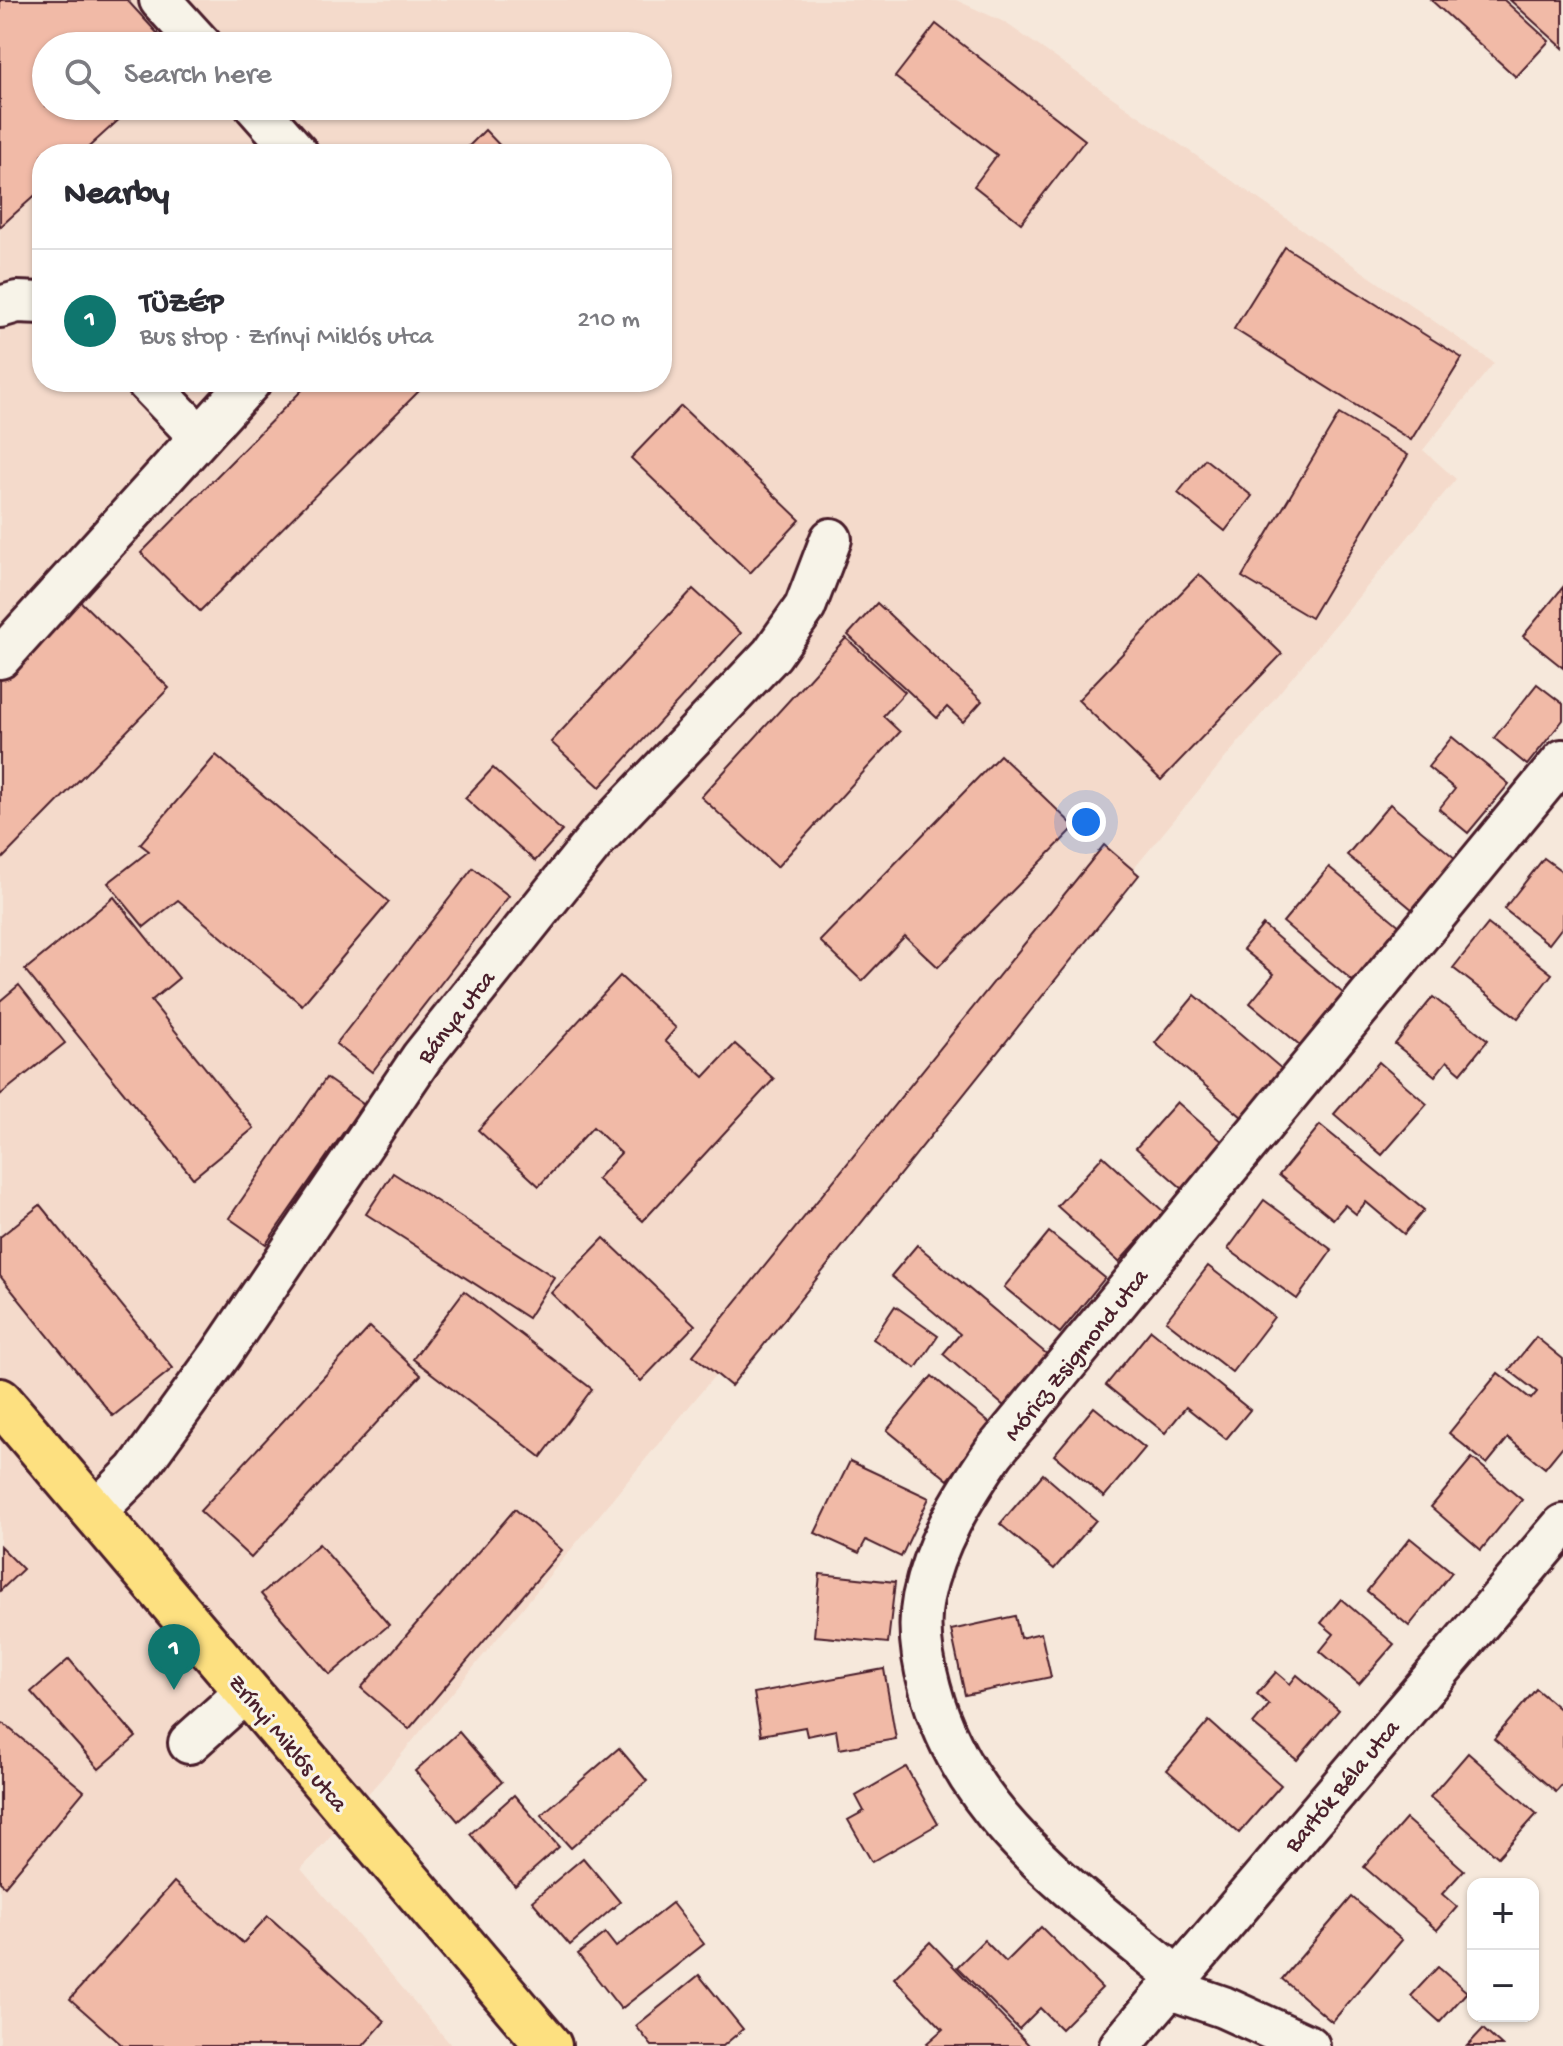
<!DOCTYPE html>
<meta charset="utf-8">
<style>
body{margin:0;font-family:"Gochi Hand",sans-serif;background:#f7f7f7;color:#2b2b33}
.controls{position:absolute;right:24px;bottom:24px;display:grid;overflow:hidden;border-radius:16px;box-shadow:0 2px 6px #0004}
.controls button{width:72px;height:72px;display:grid;place-items:center;padding:0;border:0;border-bottom:2px solid #e1e1e2;background:#fff;color:#2b2b33;font:40px sans-serif}
.you{position:absolute;left:1086px;top:822px;width:28px;height:28px;margin:-20px;border:6px solid #fff;border-radius:50%;background:#1a73e8;box-shadow:0 0 0 12px #1a73e833}
.badge{display:grid;place-items:center;width:52px;height:52px;border-radius:50%;background:#0f766e;color:#fff;font-size:26px;font-weight:700}
.pin{position:absolute;translate:-50% -66px;filter:drop-shadow(0 2px 4px #0008)}
.pin::after{content:'';position:absolute;top:42px;width:28px;height:24px;background:inherit;clip-path:polygon(0 0,100% 0,50% 100%)}
.list{margin:0;padding:0;list-style:none}
h2{display:flex;justify-content:space-between;align-items:center;height:104px;margin:0;padding:0 32px;font-size:34px}
h2 small{font-size:26px;font-weight:400;color:#7c7c81}
.list li{display:grid;grid-template-columns:52px 1fr auto;gap:24px;align-items:center;box-sizing:border-box;height:144px;padding:0 32px;border-top:2px solid #e1e1e2}
.list b{display:block;font-size:30px;white-space:nowrap}
.list p{margin:0;font-size:26px;white-space:nowrap;color:#7c7c81}
.list em{font-size:26px;font-style:normal;color:#7c7c81}
.icon{flex:none;width:44px;height:44px;fill:none;stroke:currentColor;stroke-width:2;stroke-linecap:round;stroke-linejoin:round}
.map{position:relative;flex:none;width:1563px;height:2046px;overflow:hidden}
.search{position:absolute;background:#fff;box-shadow:0 2px 6px #0004;left:32px;top:32px;width:640px;height:88px;display:flex;align-items:center;gap:20px;box-sizing:border-box;padding:0 28px;border-radius:44px;color:#7c7c81;font-size:30px}
.panel{position:absolute;background:#fff;box-shadow:0 2px 6px #0004;left:32px;top:144px;width:640px;height:248px;border-radius:32px}
.map>svg:first-child{display:block}
.built{fill:#f4dacb;fill-rule:evenodd}
.building{fill:#f1baa7;stroke:#4a1f2b;stroke-width:2}
.lines{fill:none;stroke-linecap:round;stroke-linejoin:round}
.minor-casing{stroke:#4a1f2b;stroke-width:46}
.major-casing{stroke:#4a1f2b;stroke-width:50}
.minor{stroke:#f7f3e8;stroke-width:40}
.major{stroke:#fde080;stroke-width:44}
.labels{text-anchor:middle;stroke-width:6;stroke-linejoin:round;paint-order:stroke}
.street-label{font-size:24px;fill:#4a1f2b;stroke:#f7f3e8}
</style>
<div class="map">
<svg width="1563" height="2046" viewBox="0 0 1563 2046">
<rect width="100%" height="100%" fill="#f6e8db"/>
<filter id="ink" filterUnits="userSpaceOnUse"><feTurbulence type="fractalNoise" baseFrequency=".0125" numOctaves="2"/><feDisplacementMap in="SourceGraphic" scale="16" xChannelSelector="R" yChannelSelector="G"/><feConvolveMatrix kernelMatrix="1 2 1 2 8 2 1 2 1" color-interpolation-filters="sRGB"/></filter>
<g filter="url(#ink)">
<path class="built" d="M0 0H956L1004 22 1494 363 1423 450 1456 479 382 1778 301 1869 452 2046H0ZM46 46H658V106H46ZM42 154H662V382H42Z"/>
<g class="building">
<polygon points="0,0 127,0 169,46 46,46 46,106 134,106 81,154 42,154 42,189 0,227"/>
<polygon points="1431,0 1504,0 1549,41 1516,77"/>
<polygon points="1510,0 1563,0 1563,48"/>
<polygon points="936,24 1085,140 1021,223 974,186 997,155 895,77"/>
<polygon points="485,130 508,154 461,154"/>
<polygon points="1285,247 1462,358 1411,440 1234,329"/>
<polygon points="310,382 428,382 200,611 141,553"/>
<polygon points="681,406 800,520 750,573 631,458"/>
<polygon points="1339,414 1408,455 1311,618 1242,577"/>
<polygon points="1205,459 1252,496 1225,531 1178,493"/>
<polygon points="1199,574 1282,654 1161,780 1078,700"/>
<polygon points="1563,587 1563,668 1523,636"/>
<polygon points="693,589 741,633 600,787 551,742"/>
<polygon points="79,600 169,688 0,861 0,680"/>
<polygon points="877,603 982,701 963,722 947,707 937,718 848,635"/>
<polygon points="846,638 905,692 883,716 900,732 777,867 701,797"/>
<polygon points="1537,684 1563,704 1563,720 1527,765 1494,738"/>
<polygon points="1452,737 1509,784 1468,833 1439,809 1455,789 1428,767"/>
<polygon points="216,755 389,902 302,1005 178,900 144,927 108,883 149,851 140,844"/>
<polygon points="1000,755 1075,827 938,967 905,936 862,981 820,941"/>
<polygon points="493,768 562,831 535,861 465,798"/>
<polygon points="1390,804 1456,859 1413,910 1347,855"/>
<polygon points="1104,845 1139,875 731,1386 693,1355"/>
<polygon points="1544,858 1563,872 1563,926 1549,944 1504,909"/>
<polygon points="1329,867 1401,927 1354,982 1283,922"/>
<polygon points="473,868 509,896 372,1072 336,1044"/>
<polygon points="114,897 179,978 151,1001 254,1128 193,1178 25,970"/>
<polygon points="1488,924 1552,974 1518,1018 1453,968"/>
<polygon points="1263,925 1344,994 1301,1046 1250,1003 1274,974 1243,949"/>
<polygon points="620,976 676,1028 665,1041 704,1077 735,1044 774,1079 643,1221 597,1179 621,1153 593,1127 539,1186 478,1130"/>
<polygon points="19,985 65,1043 0,1095 0,1001"/>
<polygon points="1195,995 1283,1070 1242,1117 1155,1043"/>
<polygon points="1433,997 1488,1040 1461,1073 1447,1061 1435,1076 1395,1044"/>
<polygon points="1379,1062 1427,1104 1382,1155 1334,1114"/>
<polygon points="326,1078 363,1104 266,1244 229,1218"/>
<polygon points="1177,1102 1224,1143 1183,1189 1136,1148"/>
<polygon points="1320,1125 1424,1210 1404,1234 1366,1202 1356,1214 1345,1205 1333,1219 1279,1175"/>
<polygon points="1103,1156 1164,1212 1119,1262 1057,1206"/>
<polygon points="393,1173 554,1277 528,1318 366,1214"/>
<polygon points="1264,1200 1332,1250 1297,1299 1228,1249"/>
<polygon points="40,1205 173,1368 113,1416 0,1276 0,1237"/>
<polygon points="1049,1232 1105,1278 1060,1333 1004,1287"/>
<polygon points="604,1238 695,1325 641,1381 551,1293"/>
<polygon points="917,1245 1048,1355 1004,1406 943,1354 960,1334 891,1276"/>
<polygon points="1208,1266 1274,1317 1232,1372 1166,1321"/>
<polygon points="464,1291 592,1389 541,1457 413,1359"/>
<polygon points="895,1306 938,1336 916,1368 873,1339"/>
<polygon points="370,1327 421,1375 251,1558 200,1511"/>
<polygon points="1151,1330 1250,1410 1226,1439 1186,1407 1165,1433 1106,1385"/>
<polygon points="1536,1337 1563,1359 1563,1446 1545,1468 1508,1438 1487,1464 1449,1433 1498,1373 1531,1399 1537,1392 1509,1370"/>
<polygon points="932,1376 993,1426 948,1480 887,1430"/>
<polygon points="1094,1407 1145,1448 1104,1497 1054,1455"/>
<polygon points="1472,1458 1522,1500 1481,1550 1431,1507"/>
<polygon points="850,1461 929,1498 901,1557 866,1540 859,1553 815,1533"/>
<polygon points="1043,1474 1096,1520 1054,1569 1000,1524"/>
<polygon points="515,1509 562,1550 409,1729 361,1688"/>
<polygon points="1410,1538 1452,1572 1409,1626 1367,1591"/>
<polygon points="319,1544 389,1625 330,1675 261,1594"/>
<polygon points="0,1546 23,1569 0,1591"/>
<polygon points="820,1574 895,1582 888,1643 814,1636"/>
<polygon points="1341,1599 1394,1644 1359,1684 1320,1651 1334,1634 1321,1623"/>
<polygon points="1015,1616 1020,1638 1041,1633 1051,1677 965,1695 951,1630"/>
<polygon points="69,1659 136,1737 99,1769 31,1692"/>
<polygon points="884,1669 896,1739 839,1749 836,1730 807,1736 805,1727 761,1735 754,1693"/>
<polygon points="1276,1672 1290,1684 1297,1675 1339,1710 1297,1760 1253,1724 1269,1705 1257,1694"/>
<polygon points="1536,1689 1563,1712 1563,1784 1556,1792 1494,1739"/>
<polygon points="1209,1721 1281,1785 1239,1833 1167,1770"/>
<polygon points="3,1723 84,1791 5,1886 0,1882 0,1726"/>
<polygon points="459,1732 502,1782 458,1821 415,1771"/>
<polygon points="619,1748 647,1781 571,1848 541,1815"/>
<polygon points="1468,1753 1537,1814 1498,1857 1430,1797"/>
<polygon points="906,1767 938,1824 872,1862 848,1820 864,1811 856,1796"/>
<polygon points="514,1795 559,1847 515,1886 470,1834"/>
<polygon points="1406,1819 1464,1870 1442,1894 1457,1907 1437,1930 1364,1867"/>
<polygon points="583,1858 620,1902 570,1945 532,1901"/>
<polygon points="174,1882 243,1943 268,1916 385,2021 363,2046 123,2046 70,1999"/>
<polygon points="1352,1897 1402,1940 1332,2022 1282,1979"/>
<polygon points="672,1903 704,1944 621,2009 578,1954 605,1933 616,1947"/>
<polygon points="1041,1927 1102,1988 1061,2029 1040,2008 1019,2029 957,1967 984,1940 1006,1962"/>
<polygon points="930,1942 1030,2046 930,2046 927,2043 943,2029 894,1978"/>
<polygon points="1438,1967 1467,1992 1440,2022 1411,1996"/>
<polygon points="699,1975 743,2029 723,2046 652,2046 636,2026"/>
<polygon points="1483,2029 1502,2046 1467,2046"/>
</g>
<g class="lines">
<defs>
<g id="minor">
<polyline points="160,0 202,46"/>
<polyline points="255,106 298,154"/>
<polyline points="0,307 17,302 42,303"/>
<polyline points="147,382 200,437"/>
<polyline points="0,658 250,382"/>
<polyline points="96,1511 136,1471 221,1354 422,1057 597,838 772,654 805,607 831,539"/>
<polyline points="189,1743 246,1692"/>
<path d="M1177 1977C1079 1895 964 1819 930 1688 922 1659 917 1629 923 1598 934 1544 963 1497 994 1452L1563 760"/>
<polyline points="1168,1988 1223,2007 1309,2046"/>
<polyline points="1120,2046 1563,1525"/>
</g>
<polyline id="major" points="0,1401 549,2046"/>
</defs>
<use href="#minor" class="minor-casing"/>
<use href="#major" class="major-casing"/>
<use href="#minor" class="minor"/>
<use href="#major" class="major"/>
</g>
</g>
<g class="labels">
<g class="street-label">
<text transform="translate(455 1016) rotate(-52)" y="8">Bánya utca</text>
<text transform="translate(1075 1354) rotate(-51)" y="8">Móricz Zsigmond utca</text>
<text transform="translate(289 1742) rotate(50)" y="8">Zrínyi Miklós utca</text>
<text transform="translate(1341 1785) rotate(-50)" y="8">Bartók Béla utca</text>
</g>
</g>
</svg>
<div class="controls">
<button>+</button>
<button>−</button>
</div>
<div class="you"></div>
<div class="pin badge" style="left:174px;top:1690px">1</div>
<div class="search"><svg class="icon" aria-label="search" viewBox="0 0 24 24"><circle cx="10" cy="10" r="6"/><path d="M15 15l6 6"/></svg>Search here</div>
<section class="panel">
<h2>Nearby<small></small></h2>
<ul class="list">
<li><span class="badge">1</span><div><b>TÜZÉP</b><p>Bus stop · Zrínyi Miklós utca</p></div><em>210 m</em></li>
</ul>
</section>
</div>
